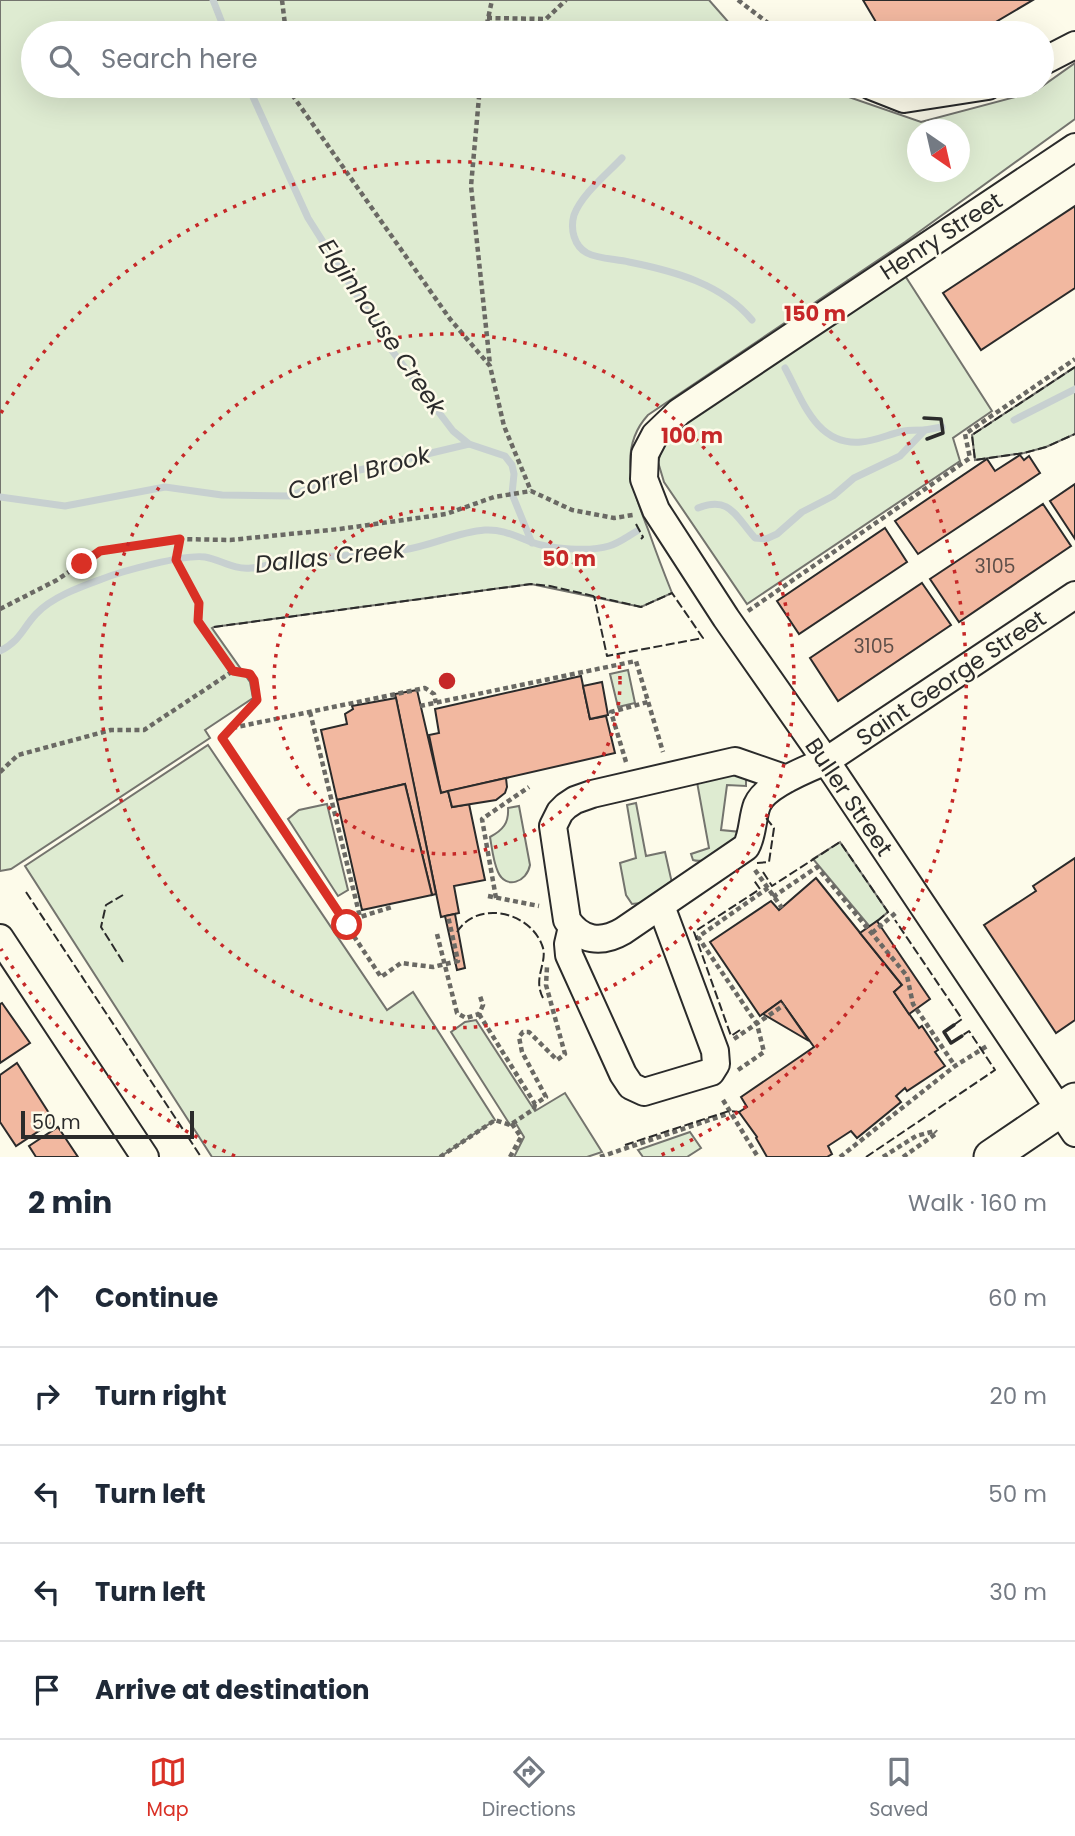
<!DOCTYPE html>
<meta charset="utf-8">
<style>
body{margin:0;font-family:Poppins,sans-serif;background:#f6f6f7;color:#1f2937}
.compass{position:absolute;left:907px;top:119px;width:63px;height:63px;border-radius:50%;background:#fff;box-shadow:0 7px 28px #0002;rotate:146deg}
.scale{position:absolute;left:21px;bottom:18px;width:173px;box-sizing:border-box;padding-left:7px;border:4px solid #2b2b2b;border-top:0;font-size:19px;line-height:24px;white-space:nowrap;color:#2b2b2b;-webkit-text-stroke:5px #fdfbea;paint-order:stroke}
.stop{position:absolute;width:21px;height:21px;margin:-16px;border:5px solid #d93025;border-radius:50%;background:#fff}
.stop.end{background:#d93025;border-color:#fff;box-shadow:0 2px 7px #0008}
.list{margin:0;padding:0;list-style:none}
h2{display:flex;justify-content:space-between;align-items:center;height:91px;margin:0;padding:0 28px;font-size:30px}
h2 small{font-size:23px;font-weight:400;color:#747a83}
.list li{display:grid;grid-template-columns:46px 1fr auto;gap:21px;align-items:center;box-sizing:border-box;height:98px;padding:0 28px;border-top:2px solid #e0e1e3}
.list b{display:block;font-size:26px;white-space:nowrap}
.list em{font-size:23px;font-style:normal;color:#747a83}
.icon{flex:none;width:38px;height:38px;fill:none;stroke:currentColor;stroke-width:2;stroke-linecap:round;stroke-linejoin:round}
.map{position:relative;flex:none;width:1075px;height:1157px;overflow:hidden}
.search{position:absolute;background:#fff;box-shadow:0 7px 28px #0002;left:21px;right:21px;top:21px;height:77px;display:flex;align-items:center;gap:18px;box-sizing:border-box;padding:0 24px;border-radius:38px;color:#747a83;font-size:26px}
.sheet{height:581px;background:#fff}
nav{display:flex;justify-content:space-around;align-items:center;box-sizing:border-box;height:98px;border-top:2px solid #e0e1e3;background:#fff;font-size:19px;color:#747a83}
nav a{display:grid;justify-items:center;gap:4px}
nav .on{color:#d93025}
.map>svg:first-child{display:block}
.green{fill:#deebd1;stroke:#74746e;stroke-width:2;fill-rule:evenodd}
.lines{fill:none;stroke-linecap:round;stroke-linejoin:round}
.stream{stroke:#c7d0d0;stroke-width:7}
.building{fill:#f2b8a0;stroke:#2b2b2b;stroke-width:2}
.minor-casing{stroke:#2b2b2b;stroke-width:30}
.major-casing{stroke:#2b2b2b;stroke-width:37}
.path{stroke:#6a6964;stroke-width:4.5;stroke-dasharray:5 3.5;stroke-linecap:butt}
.minor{stroke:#fdfbea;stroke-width:26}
.major{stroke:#fdfbea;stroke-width:33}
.fence{stroke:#2b2b2b;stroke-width:2;stroke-dasharray:9 3.5;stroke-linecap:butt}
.wall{stroke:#2b2b2b;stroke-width:3.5}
.route{stroke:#d93025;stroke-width:9}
.ring{fill:none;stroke:#c62828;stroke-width:3.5;stroke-dasharray:3.5 7}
.labels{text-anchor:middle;stroke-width:5;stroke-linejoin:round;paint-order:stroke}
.number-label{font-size:19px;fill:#5d4e48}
.street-label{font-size:23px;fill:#2b2b2b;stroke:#fdfbea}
.water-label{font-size:24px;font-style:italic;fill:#2b2b2b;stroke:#fdfbea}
.centre{fill:#c62828;stroke:#fdfbea;stroke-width:3.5}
.ring-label{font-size:21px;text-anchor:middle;font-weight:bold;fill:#c62828;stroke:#fdfbea;stroke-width:5;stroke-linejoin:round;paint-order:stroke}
</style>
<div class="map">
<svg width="1075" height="1157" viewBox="0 0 1075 1157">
<rect width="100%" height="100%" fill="#fdfbea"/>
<g class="green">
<path d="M0 0H709L738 33H33V86H817L921 122 1034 92 1075 63V119L905 242 648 415C616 450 634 493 649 532 656 552 664 573 672 593L641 607 531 584 214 627 212 628 250 682 253 698 205 730 210 738 11 869 0 871ZM918 130H960V172H918Z"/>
<polygon points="902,271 992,411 953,438 960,461 747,604 664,482 658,462 666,436"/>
<polygon points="1075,367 1075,434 1046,447 1024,453 975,460 972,435"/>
<polygon points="628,670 635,703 618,707 610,674"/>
<polygon points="208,745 387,1010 413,992 495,1120 440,1157 212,1157 25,866"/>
<path d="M740 772 746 778V786L727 785 721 830 741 832 740 838C728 846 709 865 693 860L691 854 709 848 697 782Z"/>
<polygon points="636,803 646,856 665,852 672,883 641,903 632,904 626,895 620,863 636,858 627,805"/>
<polygon points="327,804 348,890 338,896 288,819 299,810"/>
<path d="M519 806 530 865C527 882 506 890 498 872 493 861 492 848 490 837 503 830 509 823 508 808Z"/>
<polygon points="840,842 888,912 870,927 813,859"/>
<polygon points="476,1020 535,1111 565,1093 602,1152 587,1157 514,1157 524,1137 515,1122 510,1125 451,1032 465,1022"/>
<polygon points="690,1132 701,1148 687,1157 643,1157 638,1150"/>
</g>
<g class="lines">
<g class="stream">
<polyline points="213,0 226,33"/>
<polyline points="248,86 308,218 390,348 453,431 469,444 505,456 512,465 514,474 512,494 532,543"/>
<path d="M622 158C607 174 582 194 574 215 570 229 574 246 587 253 598 259 616 259 629 262 674 271 722 284 752 320"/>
<path d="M785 368C802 399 816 446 861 442 876 441 889 434 904 431 911 430 918 430 925 430"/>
<polyline points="1014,420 1075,389"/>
<polyline points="0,497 65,506 165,487 222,495 290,496 347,473 469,444"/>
<path d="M698 508C730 495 736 517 755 538L766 539 777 534 802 512 833 496 854 478 900 456 925 430 942 427"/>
<path d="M0 651C21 640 22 629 36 614 52 597 80 587 102 579 122 571 185 554 205 557 221 560 234 570 251 568 265 568 278 560 292 558 307 555 324 557 340 556 361 555 383 554 403 550 431 546 457 532 485 530 503 529 515 536 531 542 550 549 590 552 609 546 619 543 628 536 637 531"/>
</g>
</g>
<g class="building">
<polygon points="863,0 1033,0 977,33 974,30 968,33 863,33 861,30 876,22"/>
<polygon points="1075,206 1075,288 981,350 943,293"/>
<polygon points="1020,455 1024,460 1029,456 1040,473 918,554 895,521 987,459 995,471"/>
<polygon points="1075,484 1075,539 1050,501"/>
<polygon points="1043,504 1071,546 959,622 930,579"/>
<polygon points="885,528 907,562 799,634 777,601"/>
<polygon points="922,583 951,625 838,701 810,658"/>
<polygon points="581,676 590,719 606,716 615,753 441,793 429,735 439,733 435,709"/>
<polygon points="602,682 608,715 590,719 583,686"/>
<polygon points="417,690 441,793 448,791 452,807 469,804 485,880 454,886 459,913 441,917 395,694"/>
<polygon points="396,698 414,785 436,894 432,895 405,784 337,800 321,730 347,724 345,714 353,709 352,706"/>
<polygon points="506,778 507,787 505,793 496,800 452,807 448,791"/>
<polygon points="405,784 432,895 362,910 337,800"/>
<polygon points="1075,858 1075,1020 1056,1033 984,925 1036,891 1033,886"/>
<polygon points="816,878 902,985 894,992 919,1028 922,1026 938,1050 935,1052 945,1066 907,1091 905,1088 896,1096 901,1102 857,1138 851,1131 828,1146 832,1154 827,1157 767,1157 756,1138 757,1137 739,1112 747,1107 741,1097 814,1047 781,1001 760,1016 710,942 771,901 779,910"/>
<polygon points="455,914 465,968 457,970 445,916"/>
<polygon points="877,921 930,999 909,1014 894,992 902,985 860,933"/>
<polygon points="781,1001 784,1005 809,1041 763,1014"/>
<polygon points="2,1003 30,1043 0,1063 0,1004"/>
<polygon points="17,1063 54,1121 16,1146 0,1122 0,1075"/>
<polygon points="58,1127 78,1157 36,1157 29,1146"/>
</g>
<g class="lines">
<defs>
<g id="minor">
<polyline points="1042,62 1075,45"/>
<polyline points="871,86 904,99 988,86"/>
<polyline points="1075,147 679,412 655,435 645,454 644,479 656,510 726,618 826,761 1075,1133"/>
<path d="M787 779 735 761 592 794 575 800 566 806 560 812 553 826 567 920C581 941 601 944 623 931L746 847C753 835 752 818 757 805 765 785 807 769 826 761L1075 595"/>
<polyline points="572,927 568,944 569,955 623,1074 631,1086 644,1092 711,1072 716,1064 715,1051 661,906"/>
<polyline points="0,938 145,1157"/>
</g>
<polyline id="major" points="991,1157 1075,1100"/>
</defs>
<use href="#minor" class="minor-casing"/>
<use href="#major" class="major-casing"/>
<g class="path">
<polyline points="282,0 286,33"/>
<polyline points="738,0 781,33"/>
<polyline points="487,18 546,19 566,0"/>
<polyline points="485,33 492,0"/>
<polyline points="292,86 293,96 450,319 490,366 504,426 531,491"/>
<polyline points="480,86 471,186 490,365"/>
<polyline points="180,539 176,560 199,603 198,621 232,671"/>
<polyline points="0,609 57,580 100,551 180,539 230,540 340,529 446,514 494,497 531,491 572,510 614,518 633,515"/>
<polyline points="748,611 970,458 965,434 1075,359"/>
<polyline points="420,706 636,661 663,752"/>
<polyline points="310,712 360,917"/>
<polyline points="232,728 425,688 434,694 436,703"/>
<polyline points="626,762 611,712 648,702"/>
<polyline points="0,772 18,755 111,730 144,730 233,671 250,674 254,680 257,700 222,738 381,977 401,963 433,967 458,961 448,916"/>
<polyline points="755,870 782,908"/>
<polyline points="488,896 539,906"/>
<polyline points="773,897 817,867 907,976 913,1004 955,1066"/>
<polyline points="496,898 482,819 529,787"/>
<polyline points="347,925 360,917 392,907"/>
<polyline points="872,933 898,911"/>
<polyline points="437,934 457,1013 466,1018 479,1014 483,1005 480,996"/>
<polyline points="479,1014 535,1104 546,1097 522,1052 519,1037 523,1032 529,1032 557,1060 565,1054 546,985 547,967"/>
<polyline points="734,1039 784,1005"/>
<polyline points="738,1070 764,1052 757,1024 698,937 768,888"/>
<polyline points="723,1100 758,1157"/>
<polyline points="440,1157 495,1120 510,1125 534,1109 535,1104"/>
<polyline points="510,1157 521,1137 512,1124"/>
<polyline points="600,1157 730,1113"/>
<polyline points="840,1157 955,1066 987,1046"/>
<polyline points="883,1157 916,1136 935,1131"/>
<polyline points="903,1157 937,1133 935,1131"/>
</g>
<use href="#minor" class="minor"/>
<use href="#major" class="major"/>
<g class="fence">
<polyline points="1075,367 972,435 975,460 1024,453 1046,447 1075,434"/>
<polyline points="636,524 643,537 641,539"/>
<polyline points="214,627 531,584 550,586 641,607 672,593 703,638 607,656 594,596"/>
<polyline points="757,863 769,862 774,828 766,818"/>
<polyline points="763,872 772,886 840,842 888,912 875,923"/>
<polyline points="26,892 184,1131"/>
<path d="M457 932C477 900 529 911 542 945 549 962 532 977 543 998"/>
<polyline points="123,962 101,927 106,905 123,895"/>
<polyline points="740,1030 731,1036 694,932 760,889 753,879"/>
<polyline points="188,1137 201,1157"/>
<polyline points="625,1145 729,1111 739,1112"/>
<polyline points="866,1157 995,1070 969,1031 951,1043 944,1032 962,1019 895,920"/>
</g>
<g class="wall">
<polyline points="924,418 941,419 943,433 927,439"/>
<polyline points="954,1025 944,1032 951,1043 962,1036"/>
</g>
</g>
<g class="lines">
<polyline class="route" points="82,564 100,551 180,539 176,560 199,603 198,621 233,671 250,674 254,680 257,700 222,738 347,925"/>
</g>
<g class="ring">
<circle cx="447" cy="681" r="173"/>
<circle cx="447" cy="681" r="347"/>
<path d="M235 1156A520 520 0 0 1 1 949M1 413A520 520 0 1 1 659 1156"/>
</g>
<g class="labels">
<g class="number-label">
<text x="995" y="573">3105</text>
<text x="874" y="653">3105</text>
</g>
<g class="street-label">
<text transform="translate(941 236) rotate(-33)" y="8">Henry Street</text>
<text transform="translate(951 678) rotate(-34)" y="8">Saint George Street</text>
<text transform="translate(849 797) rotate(56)" y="8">Buller Street</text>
</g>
<g class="water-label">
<text transform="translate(382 327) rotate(56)" y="8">Elginhouse Creek</text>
<text transform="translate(359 473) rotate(-15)" y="8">Correl Brook</text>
<text transform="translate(330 557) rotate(-6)" y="8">Dallas Creek</text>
</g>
</g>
<circle cx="447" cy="681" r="10" class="centre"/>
<g class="ring-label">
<text x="815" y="321">150 m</text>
<text x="692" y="443">100 m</text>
<text x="569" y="566">50 m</text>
</g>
</svg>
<svg class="compass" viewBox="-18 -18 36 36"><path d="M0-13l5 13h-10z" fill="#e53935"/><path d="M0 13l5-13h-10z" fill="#747a83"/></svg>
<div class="scale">50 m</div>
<div class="stop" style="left:347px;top:925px"></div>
<div class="stop end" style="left:82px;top:564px"></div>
<div class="search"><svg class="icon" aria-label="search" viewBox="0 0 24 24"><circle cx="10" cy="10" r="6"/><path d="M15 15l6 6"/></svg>Search here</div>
</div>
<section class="sheet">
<h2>2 min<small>Walk · 160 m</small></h2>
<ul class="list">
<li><svg class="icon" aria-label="ahead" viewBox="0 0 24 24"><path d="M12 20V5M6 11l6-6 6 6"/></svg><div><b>Continue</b></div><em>60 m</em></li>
<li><svg class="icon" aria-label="right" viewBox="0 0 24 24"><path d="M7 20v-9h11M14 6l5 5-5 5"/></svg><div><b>Turn right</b></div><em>20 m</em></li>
<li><svg class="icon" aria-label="left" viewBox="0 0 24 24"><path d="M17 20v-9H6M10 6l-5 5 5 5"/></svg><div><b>Turn left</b></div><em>50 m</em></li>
<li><svg class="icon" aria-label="left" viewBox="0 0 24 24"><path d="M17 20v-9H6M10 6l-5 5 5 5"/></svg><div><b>Turn left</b></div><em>30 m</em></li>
<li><svg class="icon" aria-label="arrive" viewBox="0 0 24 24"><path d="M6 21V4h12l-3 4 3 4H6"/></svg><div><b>Arrive at destination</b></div></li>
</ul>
</section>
<nav>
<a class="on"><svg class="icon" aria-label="map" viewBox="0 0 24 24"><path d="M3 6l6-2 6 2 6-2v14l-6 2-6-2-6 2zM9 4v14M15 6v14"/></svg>Map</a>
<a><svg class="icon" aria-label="directions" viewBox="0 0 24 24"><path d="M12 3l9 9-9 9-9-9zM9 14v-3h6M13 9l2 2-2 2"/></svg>Directions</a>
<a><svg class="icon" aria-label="saved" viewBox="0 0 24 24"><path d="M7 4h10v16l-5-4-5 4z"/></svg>Saved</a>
</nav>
